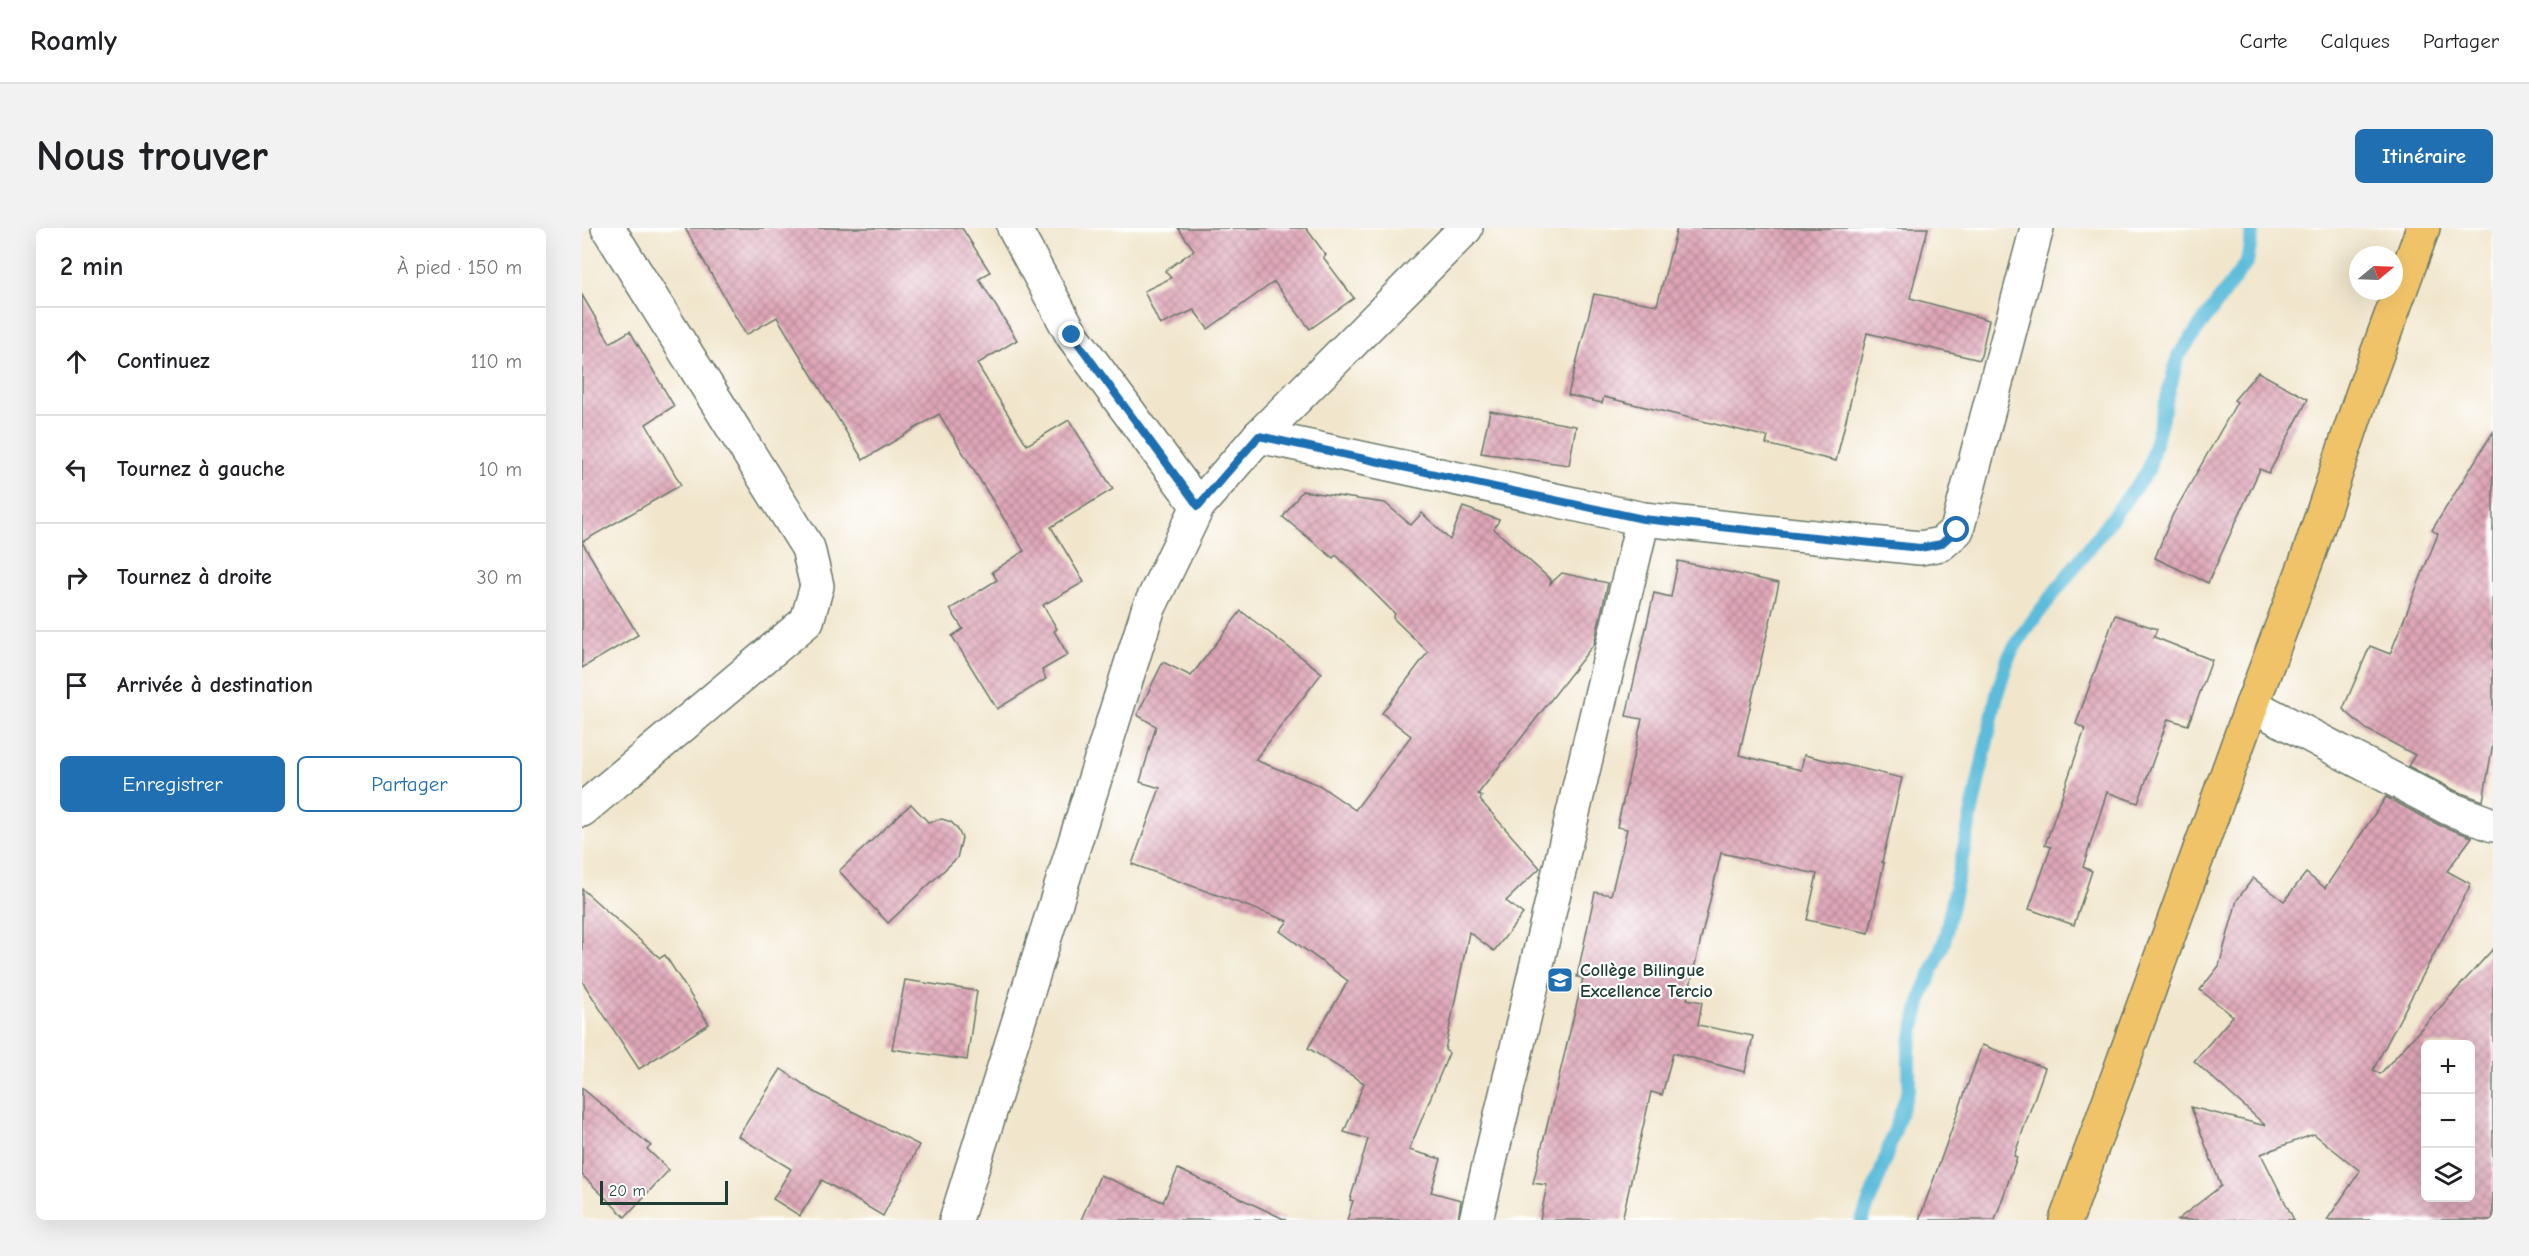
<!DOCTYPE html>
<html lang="fr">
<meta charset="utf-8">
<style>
body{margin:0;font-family:"Comic Neue",sans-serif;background:#f2f2f2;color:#202124}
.controls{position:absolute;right:18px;bottom:18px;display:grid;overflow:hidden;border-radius:9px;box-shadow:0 6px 24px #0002}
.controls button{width:54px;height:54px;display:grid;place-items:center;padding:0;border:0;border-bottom:2px solid #e0e0e0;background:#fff;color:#202124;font:30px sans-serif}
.compass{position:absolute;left:1767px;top:18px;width:54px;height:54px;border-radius:50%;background:#fff;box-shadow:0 6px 24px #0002;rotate:71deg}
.scale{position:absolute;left:18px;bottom:15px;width:128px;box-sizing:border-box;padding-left:6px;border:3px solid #1f3d34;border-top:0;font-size:16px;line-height:21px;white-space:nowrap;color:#1f3d34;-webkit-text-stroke:4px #fff;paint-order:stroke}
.stop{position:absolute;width:18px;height:18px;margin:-14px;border:4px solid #1f6fb2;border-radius:50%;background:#fff}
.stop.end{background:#1f6fb2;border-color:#fff;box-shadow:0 2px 6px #0008}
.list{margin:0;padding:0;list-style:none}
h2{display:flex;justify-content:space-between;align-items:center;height:78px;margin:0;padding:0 24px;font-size:26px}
h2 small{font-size:20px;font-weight:400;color:#757577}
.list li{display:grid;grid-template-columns:39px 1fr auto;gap:18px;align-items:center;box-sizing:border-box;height:108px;padding:0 24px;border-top:2px solid #e0e0e0}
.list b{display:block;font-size:22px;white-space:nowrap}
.list em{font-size:20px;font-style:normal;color:#757577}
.actions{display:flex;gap:12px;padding:18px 24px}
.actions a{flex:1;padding:14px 0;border:2px solid #1f6fb2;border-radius:9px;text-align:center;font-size:21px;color:#1f6fb2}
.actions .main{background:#1f6fb2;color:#fff}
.icon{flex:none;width:33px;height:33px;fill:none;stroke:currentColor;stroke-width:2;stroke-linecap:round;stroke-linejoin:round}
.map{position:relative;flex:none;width:1911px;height:992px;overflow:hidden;border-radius:9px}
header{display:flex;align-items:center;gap:36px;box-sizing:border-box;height:84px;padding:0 30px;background:#fff;border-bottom:2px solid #e0e0e0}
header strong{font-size:28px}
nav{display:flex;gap:33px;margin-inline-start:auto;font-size:21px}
.intro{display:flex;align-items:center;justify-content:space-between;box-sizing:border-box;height:144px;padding:0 36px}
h1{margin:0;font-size:42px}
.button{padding:15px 27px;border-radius:9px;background:#1f6fb2;color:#fff;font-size:21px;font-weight:700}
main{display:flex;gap:36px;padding:0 36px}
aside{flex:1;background:#fff;border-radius:9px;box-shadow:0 6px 24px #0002}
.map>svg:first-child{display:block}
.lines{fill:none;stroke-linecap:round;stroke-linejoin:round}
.stream{stroke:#5cbcda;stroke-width:14}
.building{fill:url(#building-cross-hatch);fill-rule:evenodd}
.minor-casing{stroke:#687869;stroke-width:36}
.major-casing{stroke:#687869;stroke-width:36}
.minor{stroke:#fff;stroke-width:33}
.major{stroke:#f1c369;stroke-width:33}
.route{stroke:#1f6fb2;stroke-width:8}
.labels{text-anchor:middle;stroke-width:4.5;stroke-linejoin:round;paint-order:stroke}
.poi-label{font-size:18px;font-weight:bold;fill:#1f3d34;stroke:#fff;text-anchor:start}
</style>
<header>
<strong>Roamly</strong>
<nav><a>Carte</a><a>Calques</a><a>Partager</a></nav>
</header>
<div class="intro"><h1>Nous trouver</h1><a class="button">Itinéraire</a></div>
<main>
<aside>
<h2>2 min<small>À pied · 150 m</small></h2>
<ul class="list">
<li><svg class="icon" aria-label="ahead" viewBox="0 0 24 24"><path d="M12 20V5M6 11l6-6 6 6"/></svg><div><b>Continuez</b></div><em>110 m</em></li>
<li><svg class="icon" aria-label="left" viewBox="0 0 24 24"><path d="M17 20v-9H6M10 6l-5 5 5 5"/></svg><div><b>Tournez à gauche</b></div><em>10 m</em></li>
<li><svg class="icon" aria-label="right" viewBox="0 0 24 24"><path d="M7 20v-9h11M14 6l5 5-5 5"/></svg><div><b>Tournez à droite</b></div><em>30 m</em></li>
<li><svg class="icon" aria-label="arrive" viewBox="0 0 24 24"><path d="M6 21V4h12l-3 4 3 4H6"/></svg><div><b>Arrivée à destination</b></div></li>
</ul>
<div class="actions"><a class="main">Enregistrer</a><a>Partager</a></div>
</aside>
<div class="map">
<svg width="1911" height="992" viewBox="0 0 1911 992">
<defs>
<pattern id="building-cross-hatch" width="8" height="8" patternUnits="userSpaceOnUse" patternTransform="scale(1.5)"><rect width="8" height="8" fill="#dfa6b8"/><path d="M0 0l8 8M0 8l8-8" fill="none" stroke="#b48896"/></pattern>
</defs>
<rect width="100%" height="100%" fill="#fff"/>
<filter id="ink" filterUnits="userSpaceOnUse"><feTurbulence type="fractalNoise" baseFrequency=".0167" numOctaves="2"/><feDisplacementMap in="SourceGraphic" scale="12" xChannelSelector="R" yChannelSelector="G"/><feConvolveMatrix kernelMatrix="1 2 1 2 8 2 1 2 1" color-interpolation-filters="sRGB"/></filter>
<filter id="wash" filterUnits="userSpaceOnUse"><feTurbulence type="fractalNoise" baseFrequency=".008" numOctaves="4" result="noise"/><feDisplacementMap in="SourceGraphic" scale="24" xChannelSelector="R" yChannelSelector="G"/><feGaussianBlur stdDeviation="1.35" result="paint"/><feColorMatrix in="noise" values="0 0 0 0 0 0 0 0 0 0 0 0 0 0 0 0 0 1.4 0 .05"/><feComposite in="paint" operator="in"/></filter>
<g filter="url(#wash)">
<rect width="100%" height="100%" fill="#f1e6cc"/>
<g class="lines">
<polyline class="stream" points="1280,992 1297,949 1327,860 1327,823 1332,799 1340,767 1362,714 1415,466 1427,428 1442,404 1566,243 1596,128 1665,34 1671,0"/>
</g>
<g id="blocks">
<g class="building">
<polygon points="103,0 380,0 408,44 397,51 435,112 395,136 445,217 487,192 531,261 469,299 502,354 461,377 475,401 472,403 486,427 460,442 464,451 415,481 370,408 381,401 368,381 415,352 410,344 442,323 357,186 281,232 195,89 164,107"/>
<polygon points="596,0 724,0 744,27 741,29 772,70 728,101 692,54 626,101 612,82 578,97 562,63 589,50 583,43 612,22"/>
<polygon points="1095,0 1346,0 1328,70 1407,92 1398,132 1285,105 1254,233 1184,216 1186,209 1022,169 1020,175 986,167 1012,66 1075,77"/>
<polygon points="0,67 28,115 48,103 92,178 64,196 99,257 0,314 56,407 0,440"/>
<polygon points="1676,144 1726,171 1687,245 1678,241 1626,355 1573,330 1590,288 1655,174 1652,172"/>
<polygon points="908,183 994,198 987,237 899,225"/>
<polygon points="1911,204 1911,515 1901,573 1874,563 1826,538 1833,527 1784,501 1761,481 1788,418 1808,426 1856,306 1850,302"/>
<polygon points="720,263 803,275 829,297 840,285 868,312 881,279 917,292 912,301 969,352 968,356 980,345 1026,355 1012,416 896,566 900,568 898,572 958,640 924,673 941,686 912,723 887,704 863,822 867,825 827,922 859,931 849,964 879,972 876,992 765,992 771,973 768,972 786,911 762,904 782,855 726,820 766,753 698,703 706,693 550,636 578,560 558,554 574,498 555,487 581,434 609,448 659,383 740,445 673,532 737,557 773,582 829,508 800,485 846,424 811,390 813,386 754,327 751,330 701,289"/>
<polygon points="1096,333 1197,355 1157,527 1219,542 1222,527 1320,550 1300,634 1302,635 1287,705 1225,692 1235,646 1139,625 1105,771 1120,774 1116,797 1171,808 1163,844 1091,825 1080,867 1069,864 1040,992 958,992 965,957 951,955 1001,750 995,749 1013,664 1029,667 1045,601 1035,599 1060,491 1044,488 1072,365 1089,369"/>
<polygon points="1533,387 1575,401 1572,409 1630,432 1606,497 1586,491 1556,575 1525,564 1501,639 1510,643 1492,697 1447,681 1469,619 1463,617 1503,501 1494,496"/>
<path d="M1804 569 1857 597 1890 609 1865 643 1889 656 1791 842 1798 846 1911 721V992H1745L1778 943 1732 906 1679 926 1712 992H1595L1639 958 1609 879 1684 898 1612 833 1651 788 1618 762 1637 738 1655 672 1671 650 1702 673 1724 645 1743 660ZM1844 816H1888V969H1844Z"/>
<polygon points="329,576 346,594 360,591 369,594 375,600 380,610 375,630 306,695 257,643"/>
<polygon points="0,661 78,730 83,727 127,796 57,841 0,753"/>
<polygon points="323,752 395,763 385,832 310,821"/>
<polygon points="1400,817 1463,840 1432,928 1435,929 1413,992 1337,992"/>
<polygon points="199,841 234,865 337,917 301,988 240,952 218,988 191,971 209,941 156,908"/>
<polygon points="0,860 69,918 65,921 87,942 43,989 0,947"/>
<polygon points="596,941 704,992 499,992 518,947 581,974"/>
</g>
</g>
</g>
<g filter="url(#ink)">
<use href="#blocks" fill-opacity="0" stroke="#687869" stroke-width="1.5"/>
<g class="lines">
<defs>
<g id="minor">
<polyline points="432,0 490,107 616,278"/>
<polyline points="677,208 1061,291 1338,320 1359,316 1375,302 1455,0"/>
<polyline points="1670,477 1866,580 1911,597"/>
<polyline points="0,582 225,393 235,358 226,320 26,0"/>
<polyline points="374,992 566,382 616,278 677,208 884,0"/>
<polyline points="894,992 1061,291"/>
</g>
<polyline id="major" points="1484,992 1670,477 1726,329 1780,167 1841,0"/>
</defs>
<use href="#minor" class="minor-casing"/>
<use href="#major" class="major-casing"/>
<use href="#minor" class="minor"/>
<use href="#major" class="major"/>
</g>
</g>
<g class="lines" filter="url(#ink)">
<polyline class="route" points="490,107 616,278 677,208 1061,291 1338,320 1359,316 1375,302"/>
</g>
<defs>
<symbol id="school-square" viewBox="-11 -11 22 22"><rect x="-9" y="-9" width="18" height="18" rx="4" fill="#1f6fb2" stroke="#fff"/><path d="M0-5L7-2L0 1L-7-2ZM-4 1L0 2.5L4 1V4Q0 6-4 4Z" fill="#fff"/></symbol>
</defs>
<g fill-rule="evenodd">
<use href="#school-square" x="963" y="737" width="30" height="30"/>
</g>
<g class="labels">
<g class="poi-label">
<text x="998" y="748">Collège Bilingue<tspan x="998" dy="21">Excellence Tercio</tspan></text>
</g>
</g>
</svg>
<div class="controls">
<button>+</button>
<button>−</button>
<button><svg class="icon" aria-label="layers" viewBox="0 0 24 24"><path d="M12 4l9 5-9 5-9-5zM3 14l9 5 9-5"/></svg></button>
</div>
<svg class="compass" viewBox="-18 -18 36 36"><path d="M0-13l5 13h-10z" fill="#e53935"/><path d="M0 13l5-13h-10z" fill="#757577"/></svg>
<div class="scale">20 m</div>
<div class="stop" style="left:1375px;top:302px"></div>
<div class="stop end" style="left:490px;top:107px"></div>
</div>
</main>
